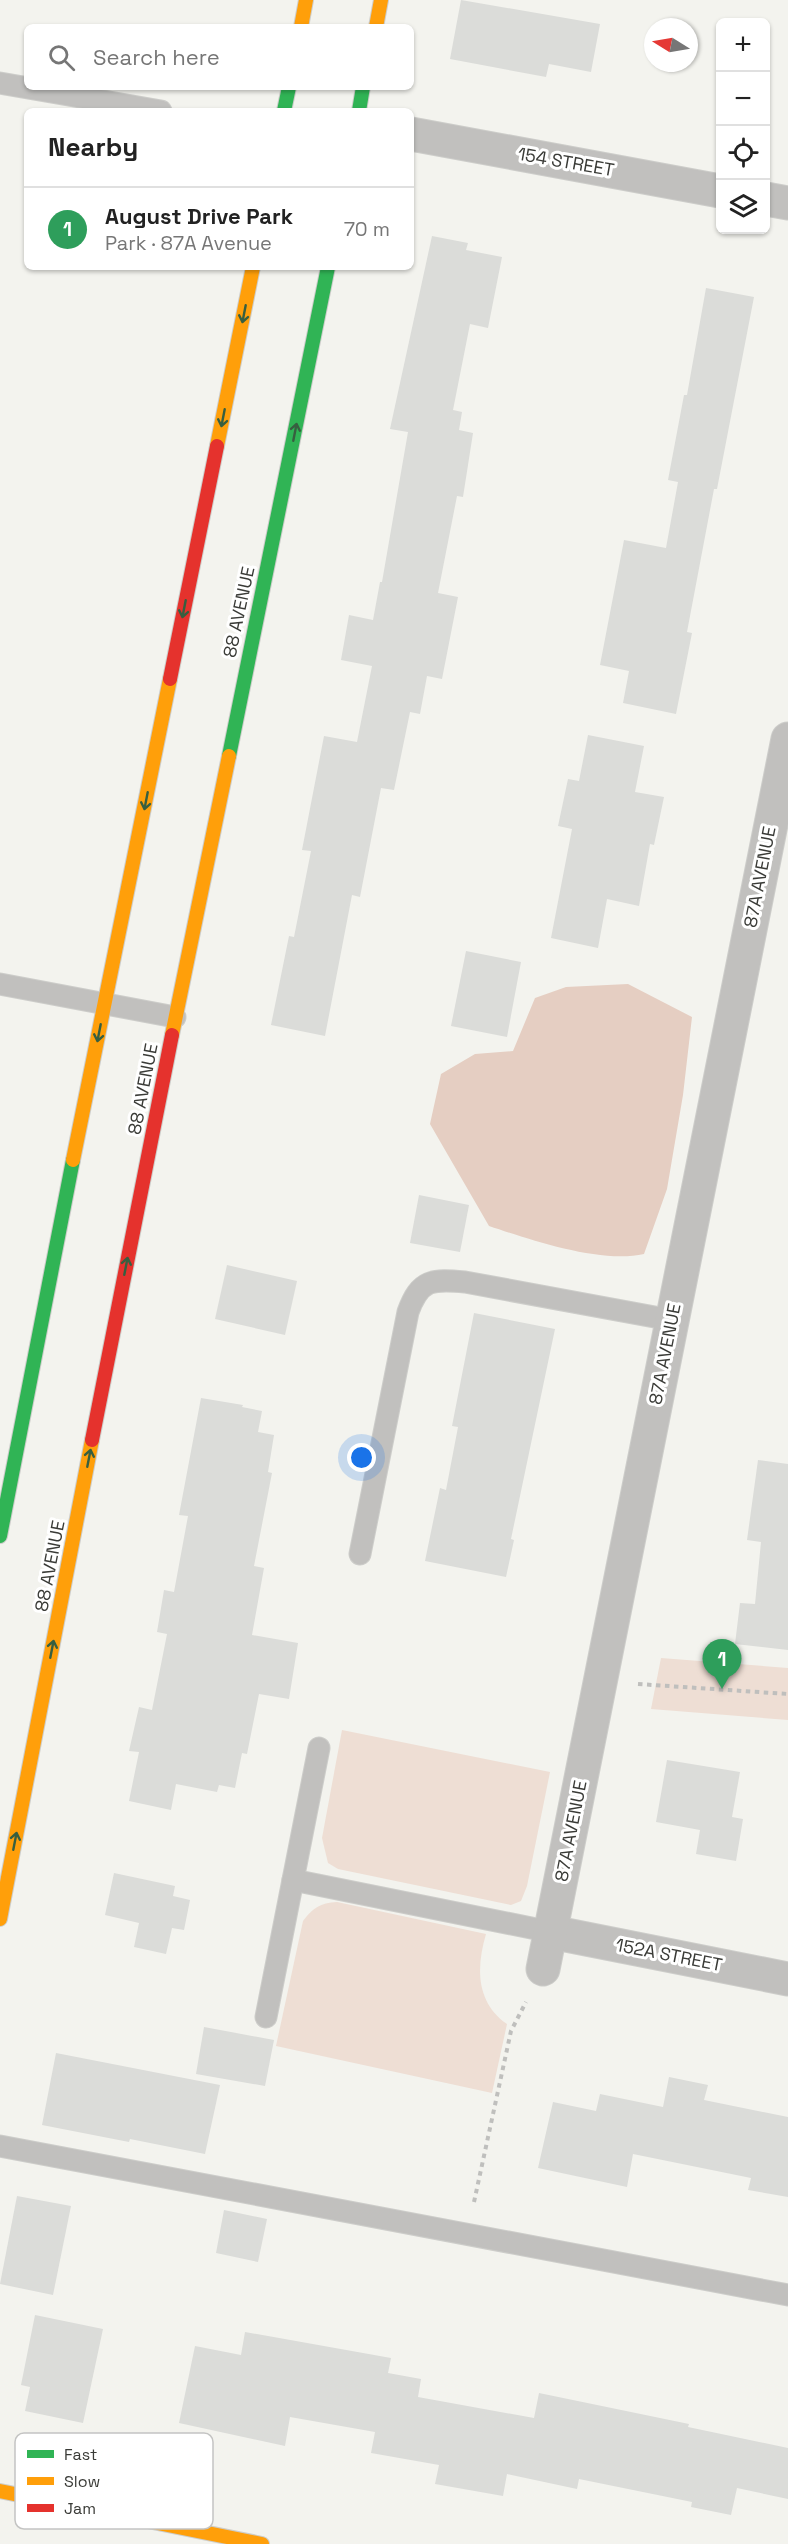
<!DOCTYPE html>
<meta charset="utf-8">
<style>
body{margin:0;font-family:"Space Grotesk",sans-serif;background:#f2f2f2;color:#222}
.controls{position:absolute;right:18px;top:18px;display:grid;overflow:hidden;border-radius:9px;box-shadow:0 2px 4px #0004}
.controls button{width:54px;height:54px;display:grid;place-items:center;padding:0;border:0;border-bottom:2px solid #e0e0e0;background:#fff;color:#222;font:30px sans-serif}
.compass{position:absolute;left:644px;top:18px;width:54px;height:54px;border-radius:50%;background:#fff;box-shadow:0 2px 4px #0004;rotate:281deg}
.you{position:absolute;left:362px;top:1458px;width:21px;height:21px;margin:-15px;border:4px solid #fff;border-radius:50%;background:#1a73e8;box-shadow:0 0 0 9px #1a73e833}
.badge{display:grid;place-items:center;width:39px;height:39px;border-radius:50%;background:#7b7b77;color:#fff;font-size:20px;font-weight:700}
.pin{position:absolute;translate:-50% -50px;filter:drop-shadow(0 2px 3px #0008)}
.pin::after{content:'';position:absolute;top:32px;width:21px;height:18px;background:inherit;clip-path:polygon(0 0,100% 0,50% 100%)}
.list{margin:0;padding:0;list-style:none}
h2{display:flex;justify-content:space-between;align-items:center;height:78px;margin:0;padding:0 24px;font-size:26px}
h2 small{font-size:20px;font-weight:400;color:#767676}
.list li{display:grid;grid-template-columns:39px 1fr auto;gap:18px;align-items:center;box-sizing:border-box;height:84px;padding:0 24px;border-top:2px solid #e0e0e0}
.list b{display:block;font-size:22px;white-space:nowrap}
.list p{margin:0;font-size:20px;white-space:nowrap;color:#767676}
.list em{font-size:20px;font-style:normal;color:#767676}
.icon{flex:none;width:33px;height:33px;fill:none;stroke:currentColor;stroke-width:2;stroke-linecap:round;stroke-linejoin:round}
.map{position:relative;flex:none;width:788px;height:2544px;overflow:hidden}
.search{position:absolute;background:#fff;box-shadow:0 2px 4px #0004;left:24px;top:24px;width:390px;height:66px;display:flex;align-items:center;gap:15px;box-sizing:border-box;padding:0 21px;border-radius:9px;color:#767676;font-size:22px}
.panel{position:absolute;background:#fff;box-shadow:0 2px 4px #0004;left:24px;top:108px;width:390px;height:162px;border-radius:9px}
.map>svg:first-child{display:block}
.green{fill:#eeded4}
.forest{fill:#e5cec2}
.building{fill:#dbdcd9}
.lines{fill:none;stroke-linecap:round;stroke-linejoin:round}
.lane-casing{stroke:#cdcdca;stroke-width:23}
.street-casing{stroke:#cdcdca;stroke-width:35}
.fast-casing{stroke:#cdcdca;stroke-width:16}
.slow-casing{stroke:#cdcdca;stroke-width:16}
.jam-casing{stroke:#cdcdca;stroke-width:16}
.path{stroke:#bfbfbd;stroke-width:4;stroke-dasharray:4.5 4.5;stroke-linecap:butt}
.lane{stroke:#c1c0be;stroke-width:21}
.street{stroke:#c1c0be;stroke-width:33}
.fast{stroke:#30b455;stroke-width:14}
.slow{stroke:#ff9f0a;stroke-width:14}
.jam{stroke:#e5322d;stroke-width:14}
.oneway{stroke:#375f40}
.labels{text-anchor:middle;stroke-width:6;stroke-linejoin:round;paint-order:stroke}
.street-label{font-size:18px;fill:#3a3b37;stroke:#fff}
.key{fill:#fff;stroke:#c4c4c3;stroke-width:1.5}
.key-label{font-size:16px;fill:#3a3b37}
</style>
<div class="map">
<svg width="788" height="2544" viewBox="0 0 788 2544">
<rect width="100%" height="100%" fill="#f3f3ee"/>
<g class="green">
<polygon points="661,1658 788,1668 788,1720 651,1709"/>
<polygon points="342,1730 550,1772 527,1886 521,1901 511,1905 338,1869 328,1863 322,1838"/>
<path d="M337 1902 486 1934C476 1968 476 2002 507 2024L492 2093 276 2046 303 1921C313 1908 320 1903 337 1902Z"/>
</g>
<path class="forest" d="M628 984 692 1017 683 1095 667 1189 644 1254C601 1264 531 1240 489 1226L430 1124 441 1074 475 1054 513 1051 535 998 566 987Z"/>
<g class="building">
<polygon points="461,0 600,24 591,72 549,64 546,77 450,59"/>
<polygon points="432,236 468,243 466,250 502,257 488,328 470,324 453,410 462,412 459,430 473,433 463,497 457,496 438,593 458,597 442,679 427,676 420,714 410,712 394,790 381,788 360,897 352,895 325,1036 271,1025 289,936 294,937 311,851 302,850 324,736 357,742 372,666 341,660 349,615 373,620 380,582 382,582 408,432 390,429"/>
<polygon points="706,288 754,297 717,489 714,489 687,632 692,633 676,714 623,703 629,671 600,665 624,540 666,548 678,482 668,480 684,395 687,395"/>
<polygon points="588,735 644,746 635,792 664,797 654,845 650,844 639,906 607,899 598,948 551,938 572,829 558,826 568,779 579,781"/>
<polygon points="466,951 521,962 507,1037 451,1026"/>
<polygon points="419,1195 469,1205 460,1252 410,1243"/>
<polygon points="227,1265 297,1281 285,1335 215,1319"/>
<polygon points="474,1313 555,1329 511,1539 514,1540 506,1577 425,1561 440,1488 446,1490 458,1427 452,1426"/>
<polygon points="201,1398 243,1405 242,1407 262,1411 258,1432 274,1435 268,1472 272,1473 254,1566 264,1568 252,1635 298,1643 289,1699 259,1694 247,1754 242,1753 235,1788 219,1785 217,1792 176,1784 171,1810 129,1801 139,1752 129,1751 139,1707 152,1710 167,1634 157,1632 164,1590 174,1592 188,1516 179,1515"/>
<polygon points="758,1460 788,1464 788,1650 735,1644 740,1603 755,1604 761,1542 747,1540"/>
<polygon points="667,1760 740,1772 732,1817 743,1819 736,1861 696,1854 700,1830 656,1822"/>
<polygon points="114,1873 175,1886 173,1896 190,1900 184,1930 172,1928 166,1954 134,1947 139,1923 105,1915"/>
<polygon points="204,2027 274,2040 265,2086 196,2074"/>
<polygon points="56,2053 220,2085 205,2154 130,2139 129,2142 42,2125"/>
<polygon points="669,2077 708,2085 704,2100 788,2117 788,2197 748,2190 751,2178 633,2154 627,2187 538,2168 553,2102 596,2111 600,2094 663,2107"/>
<polygon points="17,2196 71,2206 53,2295 0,2284"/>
<polygon points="224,2210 267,2219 258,2262 216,2253"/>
<polygon points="35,2315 103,2329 83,2423 25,2411 30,2387 21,2385"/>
<polygon points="245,2332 391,2358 388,2373 421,2379 418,2397 534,2418 539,2393 689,2424 688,2427 788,2448 788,2499 737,2488 731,2515 691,2507 692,2502 579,2479 577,2489 507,2474 503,2496 435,2484 439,2465 371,2453 375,2432 290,2417 285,2446 179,2423 195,2346 241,2355"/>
</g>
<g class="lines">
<defs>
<g id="lane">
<polyline points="0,83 161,111"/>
<polyline points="0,984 175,1017"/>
<path d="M360 1554 408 1312C420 1279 432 1279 465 1282L671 1320"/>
<polyline points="293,1880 551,1932"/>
<polyline points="266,2017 319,1748"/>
<polyline points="0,2146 788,2295"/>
</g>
<g id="street">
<polyline points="411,134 720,191"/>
<polyline points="766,199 788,203"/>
<polyline points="551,1932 788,1979"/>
<polyline points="543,1969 788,739"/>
</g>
<g id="fast">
<polyline points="284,111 289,87"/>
<polyline points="359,111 363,87"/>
<polyline points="229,756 328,267"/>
<polyline points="0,1536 73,1160"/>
</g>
<g id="slow">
<polyline points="301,27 306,0"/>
<polyline points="376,27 381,0"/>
<polyline points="217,446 253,267"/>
<polyline points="172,1035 229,756"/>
<polyline points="73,1160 170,679"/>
<polyline points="0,1919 92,1440"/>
<polyline points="0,2491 262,2544"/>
</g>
<g id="jam">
<polyline points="170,679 217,446"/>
<polyline points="92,1440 172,1035"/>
</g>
</defs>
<use href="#lane" class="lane-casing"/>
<use href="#street" class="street-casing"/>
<use href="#fast" class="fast-casing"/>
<use href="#slow" class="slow-casing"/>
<use href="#jam" class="jam-casing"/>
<g class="path">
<polyline points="638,1684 788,1694"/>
<polyline points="474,2202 511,2031 526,2002"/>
</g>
<use href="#lane" class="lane"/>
<use href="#street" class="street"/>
<use href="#fast" class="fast"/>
<use href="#slow" class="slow"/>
<use href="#jam" class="jam"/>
</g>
<defs><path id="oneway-shaft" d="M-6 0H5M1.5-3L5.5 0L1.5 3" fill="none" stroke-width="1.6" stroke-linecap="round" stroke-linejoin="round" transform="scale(1.5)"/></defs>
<g class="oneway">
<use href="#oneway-shaft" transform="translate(244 314) rotate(101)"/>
<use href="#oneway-shaft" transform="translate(223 418) rotate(101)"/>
<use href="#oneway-shaft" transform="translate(295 432) rotate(-79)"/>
<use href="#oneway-shaft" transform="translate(184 609) rotate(101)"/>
<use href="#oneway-shaft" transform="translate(146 801) rotate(101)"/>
<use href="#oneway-shaft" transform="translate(99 1033) rotate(101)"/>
<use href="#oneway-shaft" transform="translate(126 1266) rotate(-79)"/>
<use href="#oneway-shaft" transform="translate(89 1458) rotate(-79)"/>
<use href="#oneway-shaft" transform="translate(52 1649) rotate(-79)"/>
<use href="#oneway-shaft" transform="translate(15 1841) rotate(-79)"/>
</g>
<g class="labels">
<g class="street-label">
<text transform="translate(566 162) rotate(10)" y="6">154 STREET</text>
<text transform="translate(239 612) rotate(-78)" y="6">88 AVENUE</text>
<text transform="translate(760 877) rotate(-79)" y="6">87A AVENUE</text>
<text transform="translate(143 1089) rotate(-79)" y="6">88 AVENUE</text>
<text transform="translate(665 1354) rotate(-79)" y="6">87A AVENUE</text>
<text transform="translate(50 1566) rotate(-79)" y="6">88 AVENUE</text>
<text transform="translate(571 1831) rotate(-79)" y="6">87A AVENUE</text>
<text transform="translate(669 1955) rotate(11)" y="6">152A STREET</text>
</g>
</g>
<rect x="15" y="2433" width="198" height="96" rx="9" class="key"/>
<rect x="27" y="2450" width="27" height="8" fill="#30b455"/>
<rect x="27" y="2477" width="27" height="8" fill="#ff9f0a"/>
<rect x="27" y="2504" width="27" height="8" fill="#e5322d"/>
<g class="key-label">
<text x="64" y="2460">Fast</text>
<text x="64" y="2487">Slow</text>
<text x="64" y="2514">Jam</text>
</g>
</svg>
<div class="controls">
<button>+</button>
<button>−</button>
<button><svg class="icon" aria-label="locate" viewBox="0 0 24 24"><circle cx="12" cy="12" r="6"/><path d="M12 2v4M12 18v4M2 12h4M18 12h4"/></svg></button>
<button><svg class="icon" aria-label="layers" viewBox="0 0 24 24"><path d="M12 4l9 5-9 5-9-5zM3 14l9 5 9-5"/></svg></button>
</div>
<svg class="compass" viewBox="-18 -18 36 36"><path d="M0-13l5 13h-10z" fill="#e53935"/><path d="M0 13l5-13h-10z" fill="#767676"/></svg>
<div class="you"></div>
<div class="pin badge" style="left:722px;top:1689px;background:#2e9e5b">1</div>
<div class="search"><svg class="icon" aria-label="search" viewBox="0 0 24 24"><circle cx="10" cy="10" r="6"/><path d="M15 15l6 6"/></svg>Search here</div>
<section class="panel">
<h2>Nearby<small></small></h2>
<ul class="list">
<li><span class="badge" style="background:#2e9e5b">1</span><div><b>August Drive Park</b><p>Park · 87A Avenue</p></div><em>70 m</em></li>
</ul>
</section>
</div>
